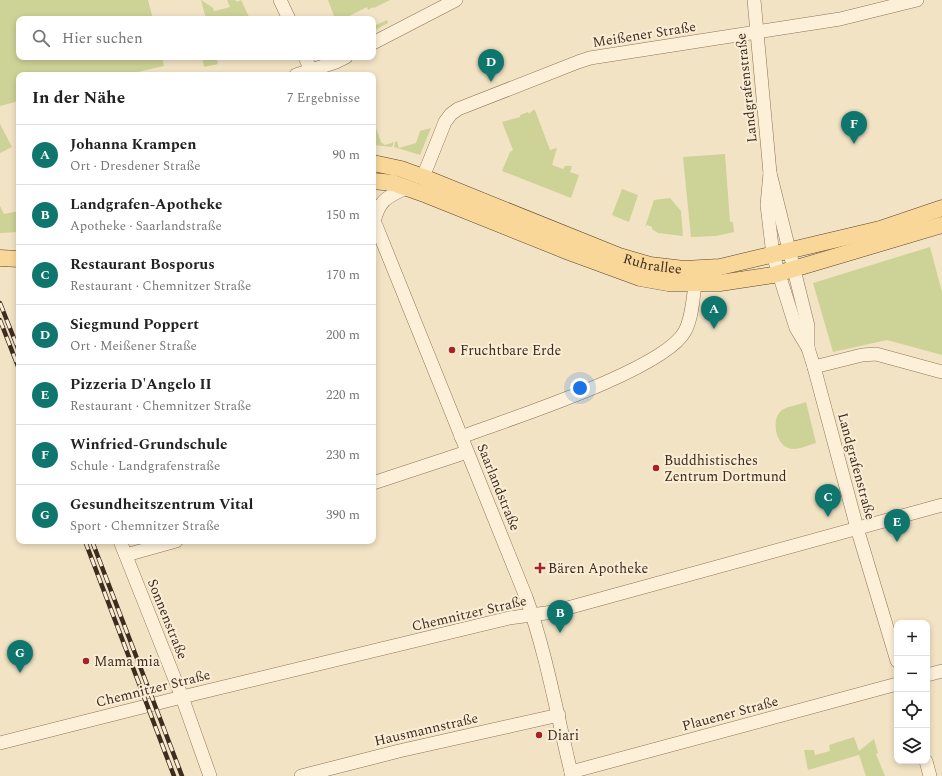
<!DOCTYPE html>
<html lang="de">
<meta charset="utf-8">
<style>
body{margin:0;font-family:Spectral,serif;background:#f6f6f6;color:#222}
.controls{position:absolute;right:12px;bottom:12px;display:grid;overflow:hidden;border-radius:8px;box-shadow:0 2px 6px #0003}
.controls button{width:36px;height:36px;display:grid;place-items:center;padding:0;border:0;border-bottom:1px solid #e0e0e0;background:#fff;color:#222;font:20px sans-serif}
.you{position:absolute;left:580px;top:388px;width:14px;height:14px;margin:-10px;border:3px solid #fff;border-radius:50%;background:#1a73e8;box-shadow:0 0 0 6px #1a73e833}
.badge{display:grid;place-items:center;width:26px;height:26px;border-radius:50%;background:#0f766e;color:#fff;font-size:13px;font-weight:700}
.pin{position:absolute;translate:-50% -33px;filter:drop-shadow(0 1px 2px #0008)}
.pin::after{content:'';position:absolute;top:21px;width:14px;height:12px;background:inherit;clip-path:polygon(0 0,100% 0,50% 100%)}
.list{margin:0;padding:0;list-style:none}
h2{display:flex;justify-content:space-between;align-items:center;height:52px;margin:0;padding:0 16px;font-size:17px}
h2 small{font-size:13px;font-weight:400;color:#767676}
.list li{display:grid;grid-template-columns:26px 1fr auto;gap:12px;align-items:center;box-sizing:border-box;height:60px;padding:0 16px;border-top:1px solid #e0e0e0}
.list b{display:block;font-size:15px;white-space:nowrap}
.list p{margin:0;font-size:13px;white-space:nowrap;color:#767676}
.list em{font-size:13px;font-style:normal;color:#767676}
.icon{flex:none;width:22px;height:22px;fill:none;stroke:currentColor;stroke-width:2;stroke-linecap:round;stroke-linejoin:round}
.map{position:relative;flex:none;width:942px;height:776px;overflow:hidden}
.search{position:absolute;background:#fff;box-shadow:0 2px 6px #0003;left:16px;top:16px;width:360px;height:44px;display:flex;align-items:center;gap:10px;box-sizing:border-box;padding:0 14px;border-radius:8px;color:#767676;font-size:15px}
.panel{position:absolute;background:#fff;box-shadow:0 2px 6px #0003;left:16px;top:72px;width:360px;height:472px;border-radius:8px}
.map>svg:first-child{display:block}
.green{fill:#cdd296}
.lines{fill:none;stroke-linecap:round;stroke-linejoin:round}
.minor-casing{stroke:#8f7358;stroke-width:14}
.major-casing{stroke:#5d412d;stroke-width:17}
.minor{stroke:#fcf0d9;stroke-width:13}
.major{stroke:#f9d799;stroke-width:16}
.rail-casing{stroke:#3e2c1e;stroke-width:4.5}
.rail{stroke:#f9edd5;stroke-width:3;stroke-dasharray:9;stroke-linecap:butt}
.poi-dot{fill:#a52228;stroke:#f9edd5;stroke-width:1.5}
.labels{text-anchor:middle;stroke-width:4;stroke-linejoin:round;paint-order:stroke}
.street-label{font-size:14px;fill:#3e2c1e;stroke:#f9edd5}
.poi-label{font-size:14px;fill:#3e2c1e;stroke:#f9edd5;text-anchor:start}
</style>
<div class="map">
<svg width="942" height="776" viewBox="0 0 942 776">
<rect width="100%" height="100%" fill="#f2e3c4"/>
<g class="green">
<polygon points="0,0 148,0 153,19 19,19 19,57 162,57 164,66 125,75 19,75 19,101 0,106"/>
<polygon points="201,0 213,8 214,11 230,7 227,0 235,0 237,2 241,0 250,19 206,19"/>
<polygon points="328,0 390,0 374,8 373,7 368,10 367,7 343,19 335,19"/>
<polygon points="387,20 388,23 373,31 373,24 376,25"/>
<polygon points="202,57 216,57 218,64 204,67"/>
<polygon points="533,110 535,110 550,150 557,148 552,165 563,169 565,166 572,166 570,172 579,175 571,198 502,171 510,152 513,150 502,122 520,117 520,115 528,112 529,114"/>
<polygon points="0,124 12,147 0,153"/>
<polygon points="376,128 381,142 385,145 394,142 392,147 373,145 373,129"/>
<polygon points="431,128 420,155 394,147 395,142 397,141 399,148 416,143 420,131"/>
<polygon points="725,154 730,222 733,222 734,232 716,236 691,237 683,157"/>
<polygon points="622,189 638,195 629,222 612,215"/>
<polygon points="670,198 681,211 683,236 658,233 652,229 652,227 647,225 645,227 654,200"/>
<polygon points="0,206 4,214 19,211 19,232 0,233"/>
<polygon points="930,247 942,292 942,355 887,340 833,352 813,283"/>
<path d="M806 402 816 443C809 445 796 451 788 448 775 443 771 418 782 410 788 406 799 405 806 402Z"/>
<polygon points="854,737 859,751 874,739 878,753 876,754 885,776 866,776 859,755 808,770 804,750 814,750 815,755 830,751 829,745"/>
</g>
<g class="lines">
<defs>
<g id="minor">
<polyline points="280,0 289,19"/>
<polyline points="754,0 770,173 808,326 808,348"/>
<polyline points="373,43 456,0"/>
<polyline points="305,57 313,75"/>
<polyline points="296,75 336,62 346,57"/>
<polyline points="770,173 767,205 773,255 796,328 808,348 814,367 857,528 897,661"/>
<polyline points="423,177 445,122 451,114 458,109 578,62 590,58 840,19 917,0"/>
<path d="M373 218 526 597C547 655 557 716 572 776"/>
<path d="M374 222C379 200 387 197 406 188"/>
<polyline points="814,367 862,355 876,354 942,372"/>
<path d="M461 437C506 420 665 370 685 331 692 318 693 299 695 284"/>
<polyline points="373,483 467,452"/>
<polyline points="120,541 182,697 210,776"/>
<polyline points="126,555 176,541"/>
<polyline points="927,675 942,671"/>
<polyline points="0,743 182,697 509,618 553,612 942,505"/>
<polyline points="926,761 930,776"/>
<polyline points="571,772 897,684"/>
<polyline points="301,776 399,751 559,715"/>
</g>
<g id="major">
<path id="s1" d="M373 163 401 169 423 177 619 256 650 265 684 269 720 267 880 229 942 208"/>
<polyline points="373,181 393,183 427,195 569,252 640,278 668,283 720,283 773,275 942,225"/>
<polyline points="0,258 19,259"/>
</g>
</defs>
<use href="#minor" class="minor-casing"/>
<use href="#major" class="major-casing"/>
<use href="#minor" class="minor"/>
<use href="#major" class="major"/>
<defs>
<g id="rail">
<polyline points="0,303 19,351"/>
<polyline points="0,320 19,369"/>
<polyline points="85,541 174,776"/>
<polyline points="92,541 182,776"/>
</g>
</defs>
<use href="#rail" class="rail-casing"/>
<use href="#rail" class="rail"/>
</g>
<g class="poi-dot">
<circle cx="452" cy="350" r="4"/>
<circle cx="656" cy="468" r="4"/>
<path d="M538 562h4v4h4v4h-4v4h-4v-4h-4v-4h4z"/>
<circle cx="86" cy="661" r="4"/>
<circle cx="539" cy="735" r="4"/>
</g>
<g class="labels">
<g class="street-label">
<text transform="translate(644 34) rotate(-9)" y="5">Meißener Straße</text>
<text transform="translate(746 88) rotate(-96)" y="5">Landgrafenstraße</text>
<text dy="5" stroke="none"><textPath href="#s1" startOffset="298">Ruhrallee</textPath></text>
<text transform="translate(857 466) rotate(75)" y="5">Landgrafenstraße</text>
<text transform="translate(499 487) rotate(68)" y="5">Saarlandstraße</text>
<text transform="translate(469 613) rotate(-13)" y="5">Chemnitzer Straße</text>
<text transform="translate(168 619) rotate(68)" y="5">Sonnenstraße</text>
<text transform="translate(153 688) rotate(-14)" y="5">Chemnitzer Straße</text>
<text transform="translate(730 713) rotate(-15)" y="5">Plauener Straße</text>
<text transform="translate(426 729) rotate(-13)" y="5">Hausmannstraße</text>
</g>
<g class="poi-label">
<text x="460" y="355">Fruchtbare Erde</text>
<text x="664" y="465">Buddhistisches<tspan x="664" dy="16">Zentrum Dortmund</tspan></text>
<text x="548" y="573">Bären Apotheke</text>
<text x="94" y="666">Mama mia</text>
<text x="547" y="740">Diari</text>
</g>
</g>
</svg>
<div class="controls">
<button>+</button>
<button>−</button>
<button><svg class="icon" aria-label="locate" viewBox="0 0 24 24"><circle cx="12" cy="12" r="6"/><path d="M12 2v4M12 18v4M2 12h4M18 12h4"/></svg></button>
<button><svg class="icon" aria-label="layers" viewBox="0 0 24 24"><path d="M12 4l9 5-9 5-9-5zM3 14l9 5 9-5"/></svg></button>
</div>
<div class="you"></div>
<div class="pin badge" style="left:714px;top:329px">A</div>
<div class="pin badge" style="left:560px;top:633px">B</div>
<div class="pin badge" style="left:828px;top:517px">C</div>
<div class="pin badge" style="left:491px;top:82px">D</div>
<div class="pin badge" style="left:897px;top:542px">E</div>
<div class="pin badge" style="left:854px;top:144px">F</div>
<div class="pin badge" style="left:20px;top:673px">G</div>
<div class="search"><svg class="icon" aria-label="search" viewBox="0 0 24 24"><circle cx="10" cy="10" r="6"/><path d="M15 15l6 6"/></svg>Hier suchen</div>
<section class="panel">
<h2>In der Nähe<small>7 Ergebnisse</small></h2>
<ul class="list">
<li><span class="badge">A</span><div><b>Johanna Krampen</b><p>Ort · Dresdener Straße</p></div><em>90 m</em></li>
<li><span class="badge">B</span><div><b>Landgrafen-Apotheke</b><p>Apotheke · Saarlandstraße</p></div><em>150 m</em></li>
<li><span class="badge">C</span><div><b>Restaurant Bosporus</b><p>Restaurant · Chemnitzer Straße</p></div><em>170 m</em></li>
<li><span class="badge">D</span><div><b>Siegmund Poppert</b><p>Ort · Meißener Straße</p></div><em>200 m</em></li>
<li><span class="badge">E</span><div><b>Pizzeria D'Angelo II</b><p>Restaurant · Chemnitzer Straße</p></div><em>220 m</em></li>
<li><span class="badge">F</span><div><b>Winfried-Grundschule</b><p>Schule · Landgrafenstraße</p></div><em>230 m</em></li>
<li><span class="badge">G</span><div><b>Gesundheitszentrum Vital</b><p>Sport · Chemnitzer Straße</p></div><em>390 m</em></li>
</ul>
</section>
</div>
